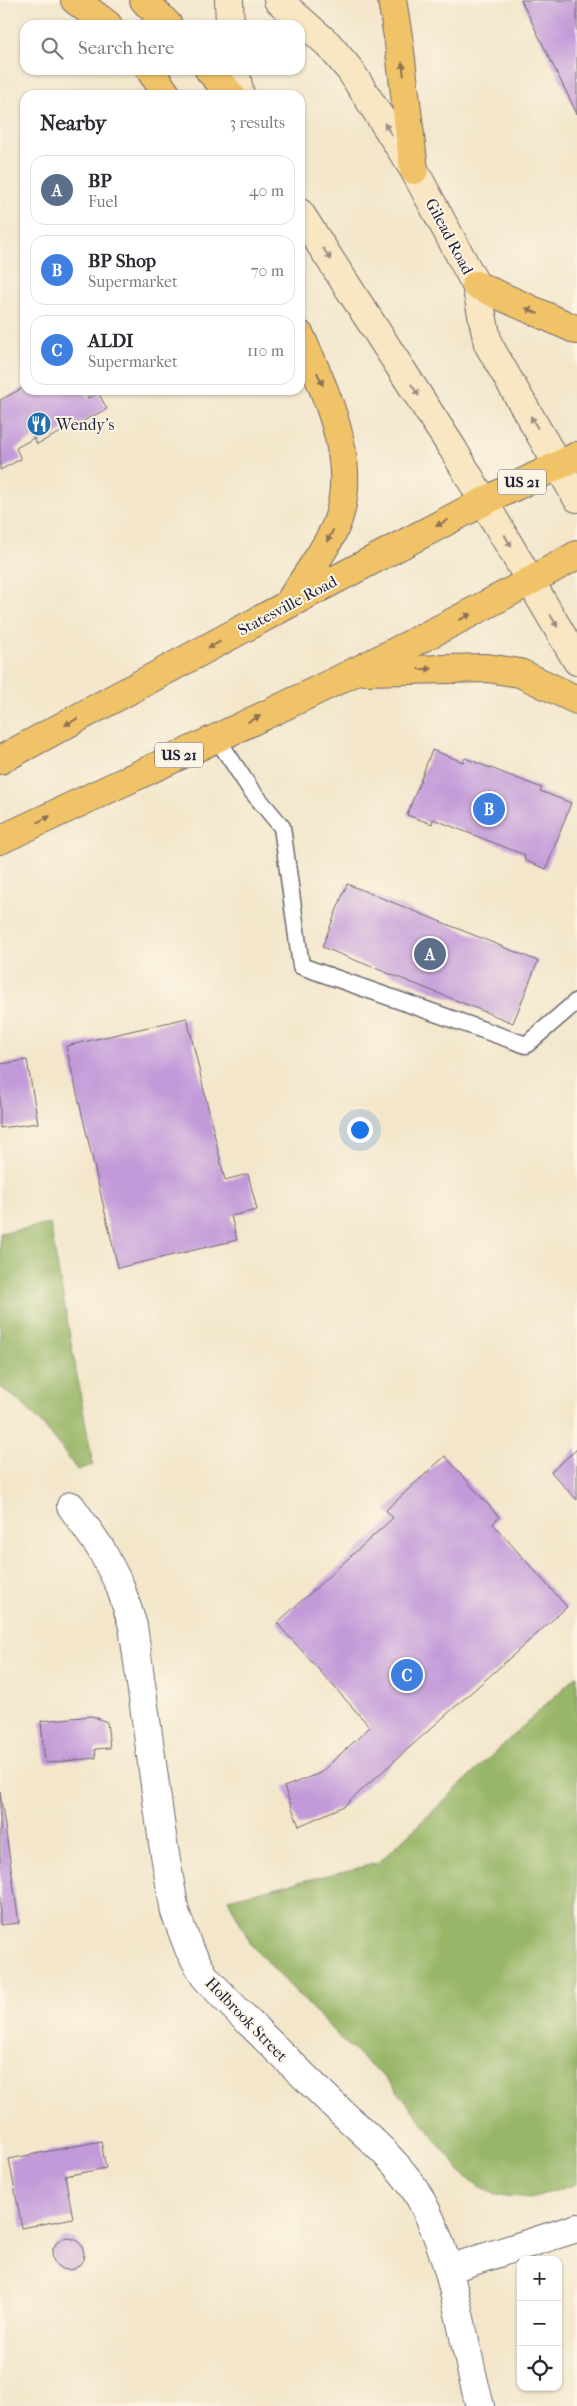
<!DOCTYPE html>
<meta charset="utf-8">
<style>
body{margin:0;font-family:"IM FELL French Canon",serif;background:#f2f2f3;color:#2b2b33}
.controls{position:absolute;right:15px;bottom:15px;display:grid;overflow:hidden;border-radius:10px;box-shadow:0 1px 4px #0004}
.controls button{width:45px;height:45px;display:grid;place-items:center;padding:0;border:0;border-bottom:1px solid #e1e1e2;background:#fff;color:#2b2b33;font:25px sans-serif}
.you{position:absolute;left:359px;top:1129px;width:18px;height:18px;margin:-12px;border:4px solid #fff;border-radius:50%;background:#1a73e8;box-shadow:0 0 0 8px #1a73e833}
.badge{display:grid;place-items:center;width:32px;height:32px;border-radius:50%;background:#1f6fb2;color:#fff;font-size:16px;font-weight:700}
.pin{position:absolute;translate:-50% -50%;border:2px solid #fff;box-shadow:0 1px 5px #0006}
.list{margin:0;padding:0;list-style:none}
h2{display:flex;justify-content:space-between;align-items:center;height:65px;margin:0;padding:0 20px;font-size:21px}
h2 small{font-size:16px;font-weight:400;color:#7c7c81}
.list li{display:grid;grid-template-columns:32px 1fr auto;gap:15px;align-items:center;box-sizing:border-box;height:70px;margin:0 10px 10px;padding:0 10px;border:1px solid #e1e1e2;border-radius:15px}
.list b{display:block;font-size:19px;white-space:nowrap}
.list p{margin:0;font-size:16px;white-space:nowrap;color:#7c7c81}
.list em{font-size:16px;font-style:normal;color:#7c7c81}
.icon{flex:none;width:28px;height:28px;fill:none;stroke:currentColor;stroke-width:2;stroke-linecap:round;stroke-linejoin:round}
.map{position:relative;flex:none;width:577px;height:2406px;overflow:hidden}
.search{position:absolute;background:#fff;box-shadow:0 1px 4px #0004;left:20px;top:20px;width:285px;height:55px;display:flex;align-items:center;gap:12px;box-sizing:border-box;padding:0 18px;border-radius:15px;color:#7c7c81;font-size:19px}
.panel{position:absolute;background:#fff;box-shadow:0 1px 4px #0004;left:20px;top:90px;width:285px;height:305px;border-radius:15px}
.map>svg:first-child{display:block}
.forest{fill:#98b668;stroke:#5d6c52}
.building{fill:#c29ad9}
.lines{fill:none;stroke-linecap:round;stroke-linejoin:round}
.service-casing{stroke:#6b676d;stroke-width:19}
.minor-casing{stroke:#6b676d;stroke-width:30}
.secondary-casing{stroke:#6b676d;stroke-width:30}
.primary-casing{stroke:#6b676d;stroke-width:30}
.motorway-casing{stroke:#6b676d;stroke-width:30}
.service{stroke:#fff;stroke-width:16}
.minor{stroke:#fff;stroke-width:28}
.secondary{stroke:#f9e7c3;stroke-width:28}
.primary{stroke:#f1c369;stroke-width:28}
.motorway{stroke:#f1c369;stroke-width:28}
.oneway{fill:#8a7252}
.oneway2{fill:#988e86}
.labels{text-anchor:middle;stroke-width:4;stroke-linejoin:round;paint-order:stroke}
.shield{fill:#fcf5e5;stroke:#63616e;stroke-width:1}
.shield-label{font-size:15px;font-weight:bold;fill:#22223b}
.street-label{font-size:16px;fill:#22223b;stroke:#fcf5e5}
.poi-label{font-size:16px;fill:#22223b;stroke:#fcf5e5;text-anchor:start}
</style>
<div class="map">
<svg width="577" height="2406" viewBox="0 0 577 2406">
<rect width="100%" height="100%" fill="#fcf5e5"/>
<filter id="ink" filterUnits="userSpaceOnUse"><feTurbulence type="fractalNoise" baseFrequency=".02" numOctaves="2"/><feDisplacementMap in="SourceGraphic" scale="10" xChannelSelector="R" yChannelSelector="G"/><feConvolveMatrix kernelMatrix="1 2 1 2 8 2 1 2 1" color-interpolation-filters="sRGB"/></filter>
<filter id="wash" filterUnits="userSpaceOnUse"><feTurbulence type="fractalNoise" baseFrequency=".0096" numOctaves="4" result="noise"/><feDisplacementMap in="SourceGraphic" scale="20" xChannelSelector="R" yChannelSelector="G"/><feGaussianBlur stdDeviation="1.12" result="paint"/><feColorMatrix in="noise" values="0 0 0 0 0 0 0 0 0 0 0 0 0 0 0 0 0 1.4 0 .05"/><feComposite in="paint" operator="in"/></filter>
<g filter="url(#wash)">
<rect width="100%" height="100%" fill="#f3e6cb"/>
<g class="forest">
<path d="M50 1224 93 1465 77 1470C55 1439 33 1408 0 1387V1233Z"/>
<polygon points="577,1675 577,2184 531,2198 496,2195 466,2178 391,2083 344,2042 252,1946 228,1899 378,1863"/>
</g>
<g id="blocks">
<g class="building">
<polygon points="521,0 577,0 577,114"/>
<polygon points="25,387 25,390 84,390 88,398 98,392 107,409 37,444 34,438 16,448 21,459 0,470 0,400"/>
<polygon points="432,750 463,762 465,758 542,788 540,791 571,803 546,869 524,860 525,855 433,819 432,824 407,815"/>
<polygon points="347,884 538,961 513,1023 322,947"/>
<polygon points="187,1018 225,1180 248,1174 257,1210 231,1216 237,1240 118,1268 66,1046"/>
<polygon points="27,1060 38,1123 0,1128 0,1064"/>
<polygon points="577,1449 577,1500 551,1472"/>
<polygon points="445,1456 499,1517 493,1524 567,1607 344,1806 299,1826 284,1787 320,1773 370,1727 277,1623 393,1518 386,1510"/>
<polygon points="92,1716 107,1722 110,1748 95,1749 96,1758 45,1763 41,1721"/>
<polygon points="0,1792 19,1923 0,1925"/>
<polygon points="101,2141 106,2168 65,2176 73,2218 22,2228 9,2159"/>
<circle cx="68" cy="2254" r="16"/>
</g>
</g>
</g>
<g filter="url(#ink)">
<use href="#blocks" fill-opacity="0" stroke="#6b676d" stroke-width="1"/>
<g class="lines">
<defs>
<polyline id="service" points="216,737 251,790 282,827 301,966 526,1045 577,1001"/>
<g id="minor">
<path d="M71 1506 101 1549 120 1586 133 1626 163 1843 175 1912 189 1949 205 1977 224 1997C261 2035 300 2072 338 2109 366 2135 401 2164 420 2198 455 2262 461 2337 480 2406"/>
<polyline points="448,2269 577,2228"/>
</g>
<g id="secondary">
<polyline points="229,0 230,25"/>
<polyline points="278,0 328,44 350,70 414,170 476,285 488,344 577,498"/>
<polyline points="235,70 240,95"/>
<polyline points="300,213 453,449 577,661"/>
</g>
<g id="primary">
<polyline points="476,285 577,330"/>
<path d="M288 604C302 581 319 559 331 536 365 472 326 393 300 335"/>
<polyline points="366,671 487,668 520,673 577,700"/>
<polyline points="0,760 287,605 485,501 577,456"/>
<path d="M0 840C194 748 390 661 577 555"/>
</g>
<g id="motorway">
<polyline points="75,0 108,25"/>
<polyline points="144,0 168,25"/>
<polyline points="392,0 399,43 414,170"/>
<polyline points="150,70 167,95"/>
<polyline points="209,70 231,95"/>
</g>
</defs>
<use href="#service" class="service-casing"/>
<use href="#minor" class="minor-casing"/>
<use href="#secondary" class="secondary-casing"/>
<use href="#primary" class="primary-casing"/>
<use href="#motorway" class="motorway-casing"/>
<use href="#service" class="service"/>
<use href="#minor" class="minor"/>
<use href="#secondary" class="secondary"/>
<use href="#primary" class="primary"/>
<use href="#motorway" class="motorway"/>
</g>
<defs><path id="oneway-solid" d="M-6-.8H1V-3.2L6.5 0L1 3.2V.8H-6Z" transform="scale(1.25)"/></defs>
<g class="oneway">
<use href="#oneway-solid" transform="translate(403 69) rotate(-97)"/>
<use href="#oneway-solid" transform="translate(532 311) rotate(-155)"/>
<use href="#oneway-solid" transform="translate(320 379) rotate(66)"/>
<use href="#oneway-solid" transform="translate(442 523) rotate(152)"/>
<use href="#oneway-solid" transform="translate(330 536) rotate(117)"/>
<use href="#oneway-solid" transform="translate(465 617) rotate(-27)"/>
<use href="#oneway-solid" transform="translate(214 645) rotate(152)"/>
<use href="#oneway-solid" transform="translate(425 669) rotate(-2)"/>
<use href="#oneway-solid" transform="translate(254 719) rotate(-25)"/>
<use href="#oneway-solid" transform="translate(71 722) rotate(152)"/>
<use href="#oneway-solid" transform="translate(44 819) rotate(-26)"/>
</g>
<g class="oneway2">
<use href="#oneway-solid" transform="translate(388 129) rotate(-123)"/>
<use href="#oneway-solid" transform="translate(327 254) rotate(57)"/>
<use href="#oneway-solid" transform="translate(415 390) rotate(57)"/>
<use href="#oneway-solid" transform="translate(534 422) rotate(-120)"/>
<use href="#oneway-solid" transform="translate(508 541) rotate(61)"/>
<use href="#oneway-solid" transform="translate(554 621) rotate(59)"/>
</g>
</g>
<defs>
<symbol id="restaurant-disc" viewBox="-11 -11 22 22"><circle r="9.5" fill="#1f6fb2" stroke="#fcf5e5"/><path d="M-5-6h1v4h1v-4h1v4h1v-4h1v5L-1.5 .5V6h-2V.5L-5-1ZM5-6V6H3V1.5H1.5Q1.5-4 5-6Z" fill="#fff"/></symbol>
</defs>
<g fill-rule="evenodd">
<use href="#restaurant-disc" x="25" y="410" width="28" height="28"/>
</g>
<g class="labels">
<g class="shield">
<rect x="498" y="469.5" width="48" height="25" rx="4"/>
<rect x="155" y="742.5" width="48" height="25" rx="4"/>
</g>
<g class="shield-label">
<text x="522" y="487">US 21</text>
<text x="179" y="760">US 21</text>
</g>
<g class="street-label">
<text transform="translate(450 236) rotate(62)" y="6">Gilead Road</text>
<text transform="translate(287 605) rotate(-28)" y="6">Statesville Road</text>
<text transform="translate(247 2019) rotate(46)" y="6">Holbrook Street</text>
</g>
<g class="poi-label">
<text x="56" y="430">Wendy's</text>
</g>
</g>
</svg>
<div class="controls">
<button>+</button>
<button>−</button>
<button><svg class="icon" aria-label="locate" viewBox="0 0 24 24"><circle cx="12" cy="12" r="6"/><path d="M12 2v4M12 18v4M2 12h4M18 12h4"/></svg></button>
</div>
<div class="you"></div>
<div class="pin badge" style="left:430px;top:954px;background:#5c6f8a">A</div>
<div class="pin badge" style="left:489px;top:809px;background:#3f7fe0">B</div>
<div class="pin badge" style="left:407px;top:1675px;background:#3f7fe0">C</div>
<div class="search"><svg class="icon" aria-label="search" viewBox="0 0 24 24"><circle cx="10" cy="10" r="6"/><path d="M15 15l6 6"/></svg>Search here</div>
<section class="panel">
<h2>Nearby<small>3 results</small></h2>
<ul class="list">
<li><span class="badge" style="background:#5c6f8a">A</span><div><b>BP</b><p>Fuel</p></div><em>40 m</em></li>
<li><span class="badge" style="background:#3f7fe0">B</span><div><b>BP Shop</b><p>Supermarket</p></div><em>70 m</em></li>
<li><span class="badge" style="background:#3f7fe0">C</span><div><b>ALDI</b><p>Supermarket</p></div><em>110 m</em></li>
</ul>
</section>
</div>
